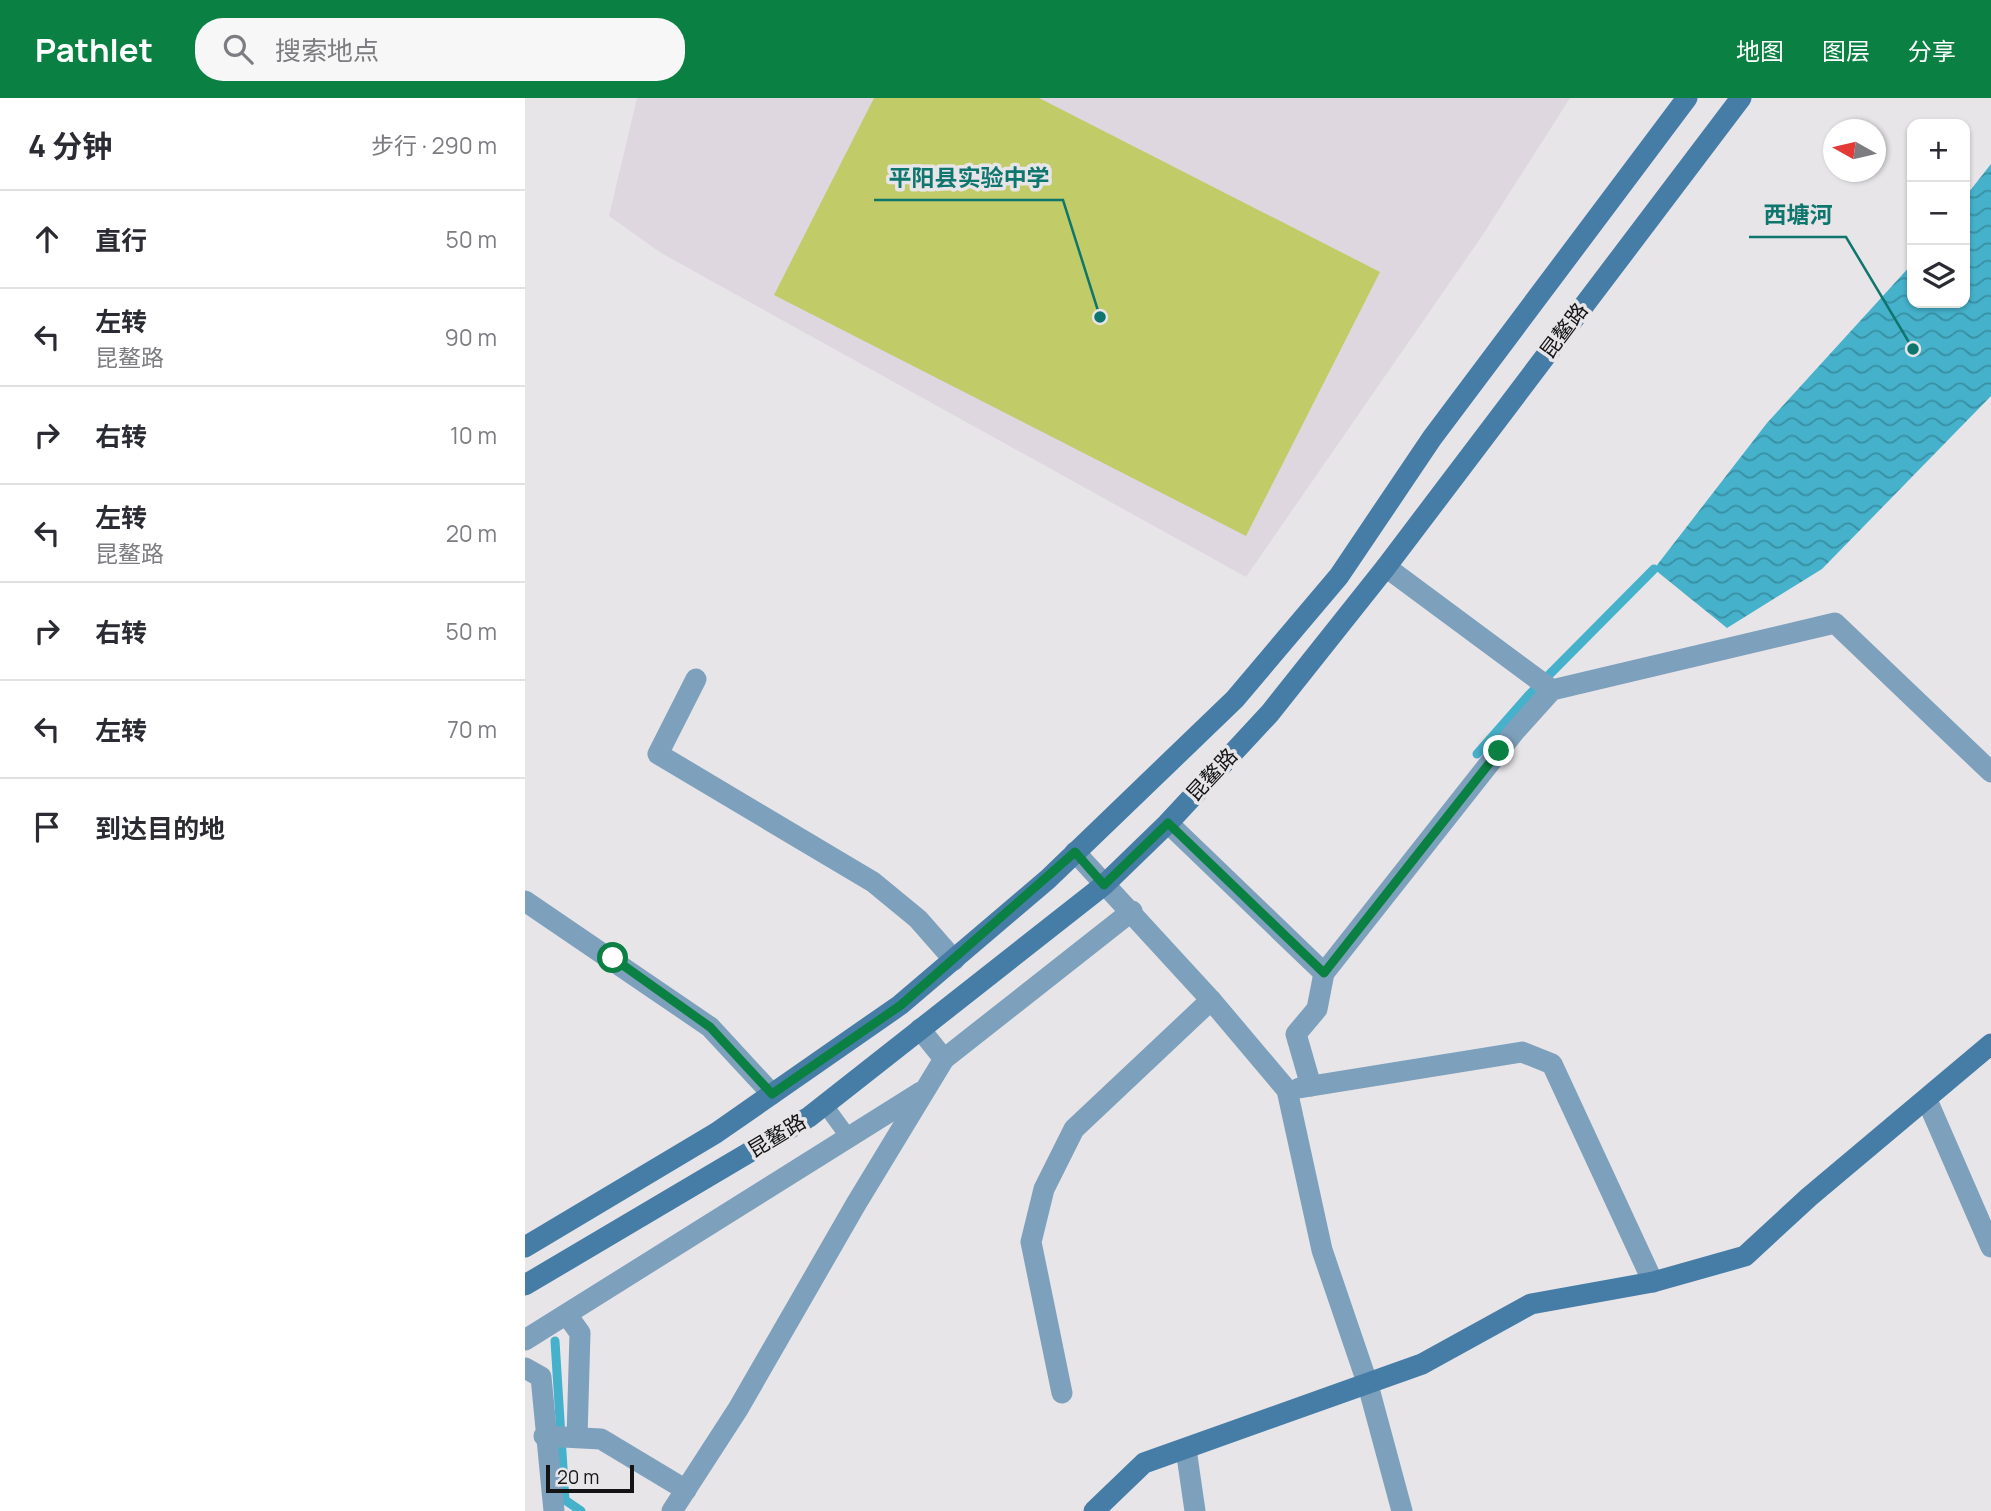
<!DOCTYPE html>
<html lang="zh">
<meta charset="utf-8">
<style>
body{margin:0;font-family:Manrope,"Noto Sans SC",sans-serif;background:#f7f7f7;color:#2b2b33}
.controls{position:absolute;right:21px;top:21px;display:grid;overflow:hidden;border-radius:14px;box-shadow:0 2px 5px #0004}
.controls button{width:63px;height:63px;display:grid;place-items:center;padding:0;border:0;border-bottom:2px solid #e1e1e2;background:#fff;color:#2b2b33;font:35px sans-serif}
.compass{position:absolute;left:1298px;top:21px;width:63px;height:63px;border-radius:50%;background:#fff;box-shadow:0 2px 5px #0004;rotate:278deg}
.scale{position:absolute;left:21px;bottom:18px;width:88px;box-sizing:border-box;padding-left:7px;border:4px solid #141414;border-top:0;font-size:19px;line-height:24px;white-space:nowrap;color:#141414;-webkit-text-stroke:5px #e7e5e8;paint-order:stroke}
.stop{position:absolute;width:21px;height:21px;margin:-16px;border:5px solid #0b8043;border-radius:50%;background:#fff}
.stop.end{background:#0b8043;border-color:#fff;box-shadow:0 2px 7px #0008}
.list{margin:0;padding:0;list-style:none}
h2{display:flex;justify-content:space-between;align-items:center;height:91px;margin:0;padding:0 28px;font-size:30px}
h2 small{font-size:23px;font-weight:400;color:#7c7c81}
.list li{display:grid;grid-template-columns:46px 1fr auto;gap:21px;align-items:center;box-sizing:border-box;height:98px;padding:0 28px;border-top:2px solid #e1e1e2}
.list b{display:block;font-size:26px;white-space:nowrap}
.list p{margin:0;font-size:23px;white-space:nowrap;color:#7c7c81}
.list em{font-size:23px;font-style:normal;color:#7c7c81}
.icon{flex:none;width:38px;height:38px;fill:none;stroke:currentColor;stroke-width:2;stroke-linecap:round;stroke-linejoin:round}
.map{position:relative;flex:none;width:1466px;height:1413px;overflow:hidden}
header{display:flex;align-items:center;gap:42px;box-sizing:border-box;height:98px;padding:0 35px;background:#0b8043;color:#fff}
header strong{font-size:33px}
nav{display:flex;gap:38px;margin-inline-start:auto;font-size:24px}
.search{width:490px;height:63px;background:#f7f7f7;display:flex;align-items:center;gap:18px;box-sizing:border-box;padding:0 24px;border-radius:28px;color:#7c7c81;font-size:26px}
main{display:flex}
aside{flex:1;background:#fff}
.map>svg:first-child{display:block}
.built{fill:#ded7e0}
.park{fill:#c1cb67}
.water{fill:url(#water-waves)}
.lines{fill:none;stroke-linecap:round;stroke-linejoin:round}
.stream{stroke:#45b1ca;stroke-width:9}
.lane{stroke:#7da0bd;stroke-width:16}
.street{stroke:#7da0bd;stroke-width:21}
.secondary{stroke:#467da7;stroke-width:21}
.route{stroke:#0b8043;stroke-width:9}
.labels{text-anchor:middle;stroke-width:7;stroke-linejoin:round;paint-order:stroke}
.street-label{font-size:21px;fill:#141414;stroke:#e7e5e8}
.leader{fill:none;stroke:#0f766e;stroke-width:2.5}
.callout-dot{fill:#0f766e;stroke:#e7e5e8;stroke-width:2.5}
.callout-label{font-size:23px;text-anchor:middle;font-weight:bold;fill:#0f766e;stroke:#e7e5e8;stroke-width:7;stroke-linejoin:round;paint-order:stroke}
</style>
<header>
<strong>Pathlet</strong>
<div class="search"><svg class="icon" aria-label="search" viewBox="0 0 24 24"><circle cx="10" cy="10" r="6"/><path d="M15 15l6 6"/></svg>搜索地点</div>
<nav><a>地图</a><a>图层</a><a>分享</a></nav>
</header>
<main>
<aside>
<h2>4 分钟<small>步行 · 290 m</small></h2>
<ul class="list">
<li><svg class="icon" aria-label="ahead" viewBox="0 0 24 24"><path d="M12 20V5M6 11l6-6 6 6"/></svg><div><b>直行</b></div><em>50 m</em></li>
<li><svg class="icon" aria-label="left" viewBox="0 0 24 24"><path d="M17 20v-9H6M10 6l-5 5 5 5"/></svg><div><b>左转</b><p>昆鳌路</p></div><em>90 m</em></li>
<li><svg class="icon" aria-label="right" viewBox="0 0 24 24"><path d="M7 20v-9h11M14 6l5 5-5 5"/></svg><div><b>右转</b></div><em>10 m</em></li>
<li><svg class="icon" aria-label="left" viewBox="0 0 24 24"><path d="M17 20v-9H6M10 6l-5 5 5 5"/></svg><div><b>左转</b><p>昆鳌路</p></div><em>20 m</em></li>
<li><svg class="icon" aria-label="right" viewBox="0 0 24 24"><path d="M7 20v-9h11M14 6l5 5-5 5"/></svg><div><b>右转</b></div><em>50 m</em></li>
<li><svg class="icon" aria-label="left" viewBox="0 0 24 24"><path d="M17 20v-9H6M10 6l-5 5 5 5"/></svg><div><b>左转</b></div><em>70 m</em></li>
<li><svg class="icon" aria-label="arrive" viewBox="0 0 24 24"><path d="M6 21V4h12l-3 4 3 4H6"/></svg><div><b>到达目的地</b></div></li>
</ul>
</aside>
<div class="map">
<svg width="1466" height="1413" viewBox="0 0 1466 1413">
<defs>
<pattern id="water-waves" width="16" height="10" patternUnits="userSpaceOnUse" patternTransform="scale(1.75)"><rect width="16" height="10" fill="#45b1ca"/><path d="M0 5q4-4 8 0t8 0" fill="none" stroke="#388fa3"/></pattern>
</defs>
<rect width="100%" height="100%" fill="#e7e5e8"/>
<polygon class="built" points="112,0 1045,0 957,138 721,479 136,155 84,118"/>
<polygon class="park" points="349,0 514,0 855,174 721,438 249,197"/>
<polygon class="water" points="1466,66 1466,298 1297,471 1202,530 1129,471 1242,325 1387,166 1387,205 1440,205 1440,99"/>
<g class="lines">
<g class="stream">
<polyline points="952,656 1003,598 1129,471"/>
<polyline points="30,1243 40,1402 56,1413"/>
</g>
<polyline class="lane" points="300,1007 324,1040"/>
<g class="street">
<polyline points="861,469 1027,592"/>
<polyline points="171,581 133,656 348,784 393,821 429,862"/>
<polyline points="643,725 799,875"/>
<polyline points="550,754 686,902 762,992 797,1152 843,1287 877,1413"/>
<polyline points="0,803 185,929 247,996"/>
<polyline points="395,931 419,961"/>
<polyline points="786,988 771,936 792,911 799,875 990,633 1027,592 1310,525 1466,674"/>
<polyline points="774,990 997,954 1027,966 1128,1184"/>
<polyline points="1402,1002 1466,1149"/>
<polyline points="42,1217 55,1235 52,1339"/>
<polyline points="0,1242 396,994"/>
<polyline points="0,1270 16,1279 29,1413"/>
<polyline points="537,1295 506,1144 519,1091 549,1031 686,902"/>
<polyline points="19,1338 76,1341 161,1392"/>
<polyline points="661,1351 670,1413"/>
<polyline points="147,1413 213,1311 331,1106 419,961 607,813"/>
</g>
<g class="secondary">
<polyline points="0,1149 191,1035 375,907 523,781 710,601 814,478 907,340 1162,0"/>
<polyline points="0,1187 284,1019 579,787 643,725 745,615 861,469 1216,0"/>
<polyline points="569,1413 619,1365 897,1266 1006,1206 1128,1184 1220,1158 1284,1099 1466,946"/>
</g>
</g>
<g class="lines">
<polyline class="route" points="88,860 185,929 247,996 376,907 550,754 579,787 643,725 799,875 974,653"/>
</g>
<g class="labels">
<g class="street-label">
<text transform="translate(1039 233) rotate(-53)" y="7">昆鳌路</text>
<text transform="translate(687 677) rotate(-47)" y="7">昆鳌路</text>
<text transform="translate(252 1038) rotate(-31)" y="7">昆鳌路</text>
</g>
</g>
<path class="leader" d="M575 219L538 102H349M1388 251L1321 139H1224"/>
<g class="callout-dot">
<circle cx="575" cy="219" r="7"/>
<circle cx="1388" cy="251" r="7"/>
</g>
<g class="callout-label">
<text x="444" y="88">平阳县实验中学</text>
<text x="1273" y="125">西塘河</text>
</g>
</svg>
<div class="controls">
<button>+</button>
<button>−</button>
<button><svg class="icon" aria-label="layers" viewBox="0 0 24 24"><path d="M12 4l9 5-9 5-9-5zM3 14l9 5 9-5"/></svg></button>
</div>
<svg class="compass" viewBox="-18 -18 36 36"><path d="M0-13l5 13h-10z" fill="#e53935"/><path d="M0 13l5-13h-10z" fill="#7c7c81"/></svg>
<div class="scale">20 m</div>
<div class="stop" style="left:88px;top:860px"></div>
<div class="stop end" style="left:974px;top:653px"></div>
</div>
</main>
